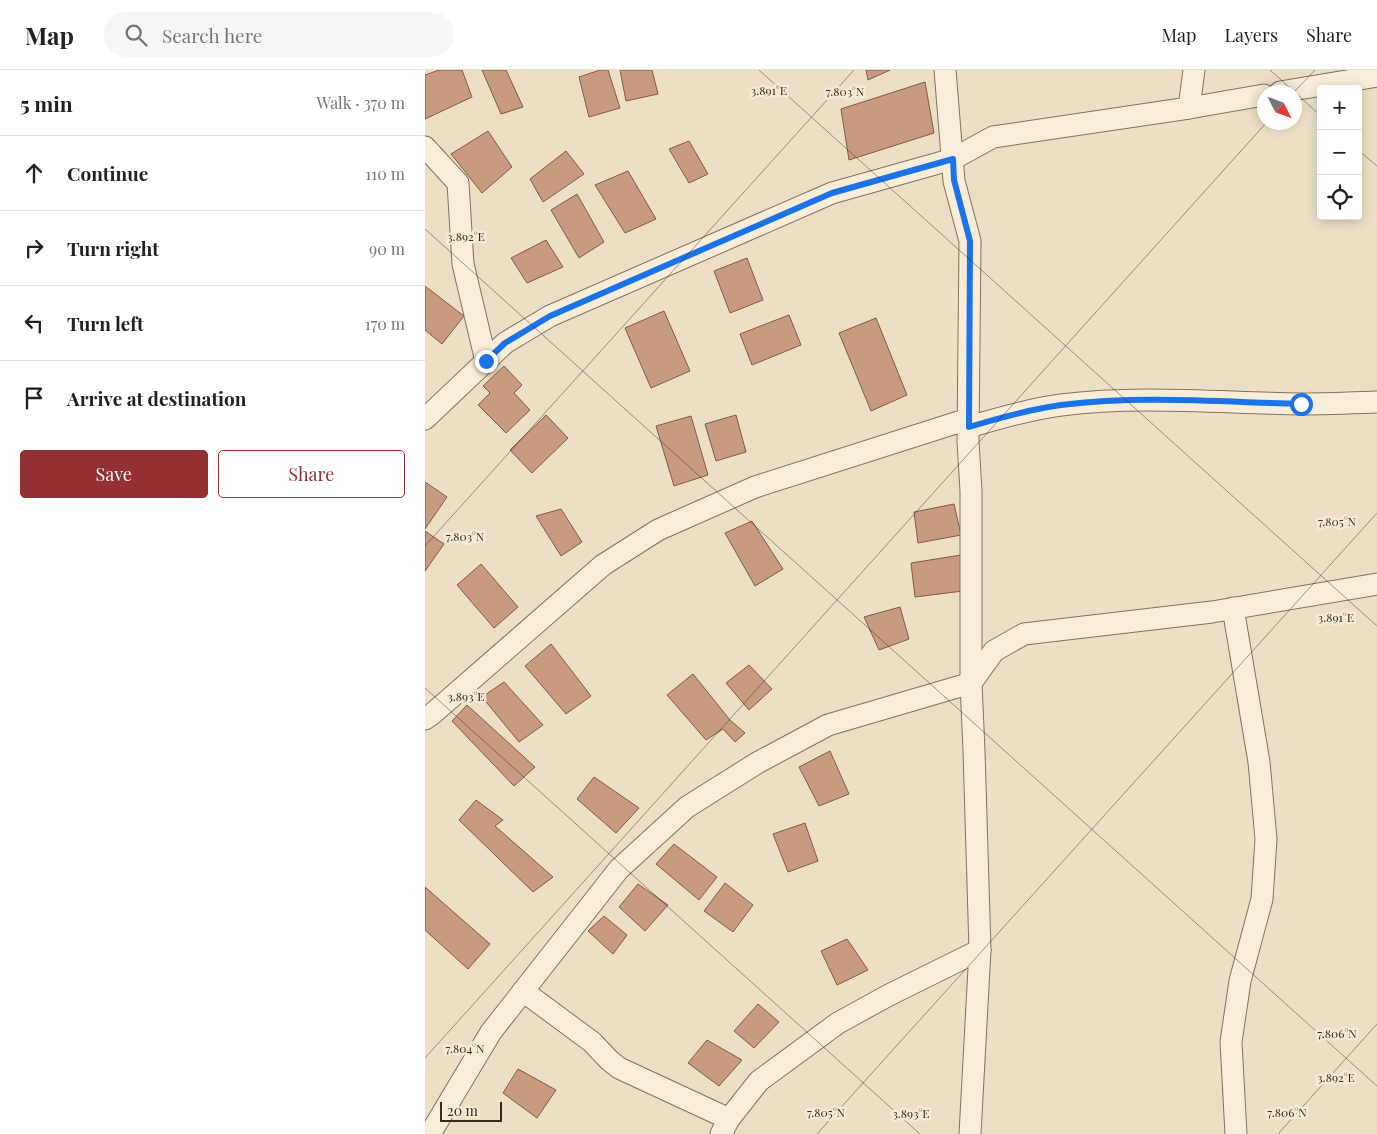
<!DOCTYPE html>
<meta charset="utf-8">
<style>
body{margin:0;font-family:"Playfair Display",serif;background:#f6f6f6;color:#202124}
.controls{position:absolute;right:15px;top:15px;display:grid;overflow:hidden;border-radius:5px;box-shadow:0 2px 12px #0003}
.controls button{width:45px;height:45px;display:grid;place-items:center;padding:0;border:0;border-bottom:1px solid #e0e0e0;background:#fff;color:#202124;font:25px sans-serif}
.compass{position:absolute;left:832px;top:15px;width:45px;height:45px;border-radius:50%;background:#fff;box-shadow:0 2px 12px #0003;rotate:132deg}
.scale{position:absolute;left:15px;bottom:12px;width:62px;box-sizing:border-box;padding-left:5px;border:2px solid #372a1f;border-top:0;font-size:14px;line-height:18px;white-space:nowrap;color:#372a1f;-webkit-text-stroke:4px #f4ead5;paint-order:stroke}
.stop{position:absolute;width:15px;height:15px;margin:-11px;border:4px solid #1a73e8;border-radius:50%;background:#fff}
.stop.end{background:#1a73e8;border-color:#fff;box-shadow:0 1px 5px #0008}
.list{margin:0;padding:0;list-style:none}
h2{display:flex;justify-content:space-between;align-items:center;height:65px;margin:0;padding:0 20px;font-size:21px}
h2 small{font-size:16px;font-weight:400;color:#757577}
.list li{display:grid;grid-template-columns:32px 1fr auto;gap:15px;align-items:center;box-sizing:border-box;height:75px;padding:0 20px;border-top:1px solid #e0e0e0}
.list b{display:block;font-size:19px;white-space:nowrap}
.list em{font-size:16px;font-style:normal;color:#757577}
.actions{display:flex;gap:10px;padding:15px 20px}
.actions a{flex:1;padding:11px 0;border:1px solid #923033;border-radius:5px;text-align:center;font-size:18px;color:#923033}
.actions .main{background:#923033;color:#fff}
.icon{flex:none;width:28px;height:28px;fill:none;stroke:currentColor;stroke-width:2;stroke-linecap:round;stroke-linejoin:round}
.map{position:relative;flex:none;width:952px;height:1064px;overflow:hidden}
header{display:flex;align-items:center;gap:30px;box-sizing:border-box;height:70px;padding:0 25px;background:#fff;border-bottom:1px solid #e0e0e0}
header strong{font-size:24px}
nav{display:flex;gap:28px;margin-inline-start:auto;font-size:18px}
.search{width:350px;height:45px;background:#f6f6f6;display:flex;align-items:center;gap:12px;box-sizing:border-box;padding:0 18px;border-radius:28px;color:#757577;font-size:19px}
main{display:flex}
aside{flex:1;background:#fff}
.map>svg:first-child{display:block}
.building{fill:#c89a7e;stroke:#845b44}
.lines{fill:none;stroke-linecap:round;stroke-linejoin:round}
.street-casing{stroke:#86715c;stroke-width:23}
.street{stroke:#f7edd8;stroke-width:21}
.route{stroke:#1a73e8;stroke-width:6}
.ticks{fill:none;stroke:#372a1f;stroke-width:1;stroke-opacity:0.45}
.ticks-label{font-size:12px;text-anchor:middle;fill:#372a1f;stroke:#f4ead5;stroke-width:5;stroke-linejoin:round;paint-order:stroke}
</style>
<header>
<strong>Map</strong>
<div class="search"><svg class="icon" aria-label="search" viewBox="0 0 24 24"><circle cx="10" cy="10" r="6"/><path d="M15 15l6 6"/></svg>Search here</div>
<nav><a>Map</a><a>Layers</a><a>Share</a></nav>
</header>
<main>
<aside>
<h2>5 min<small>Walk · 370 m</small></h2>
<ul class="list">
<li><svg class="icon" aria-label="ahead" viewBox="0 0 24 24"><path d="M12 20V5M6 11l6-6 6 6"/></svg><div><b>Continue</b></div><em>110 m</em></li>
<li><svg class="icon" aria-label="right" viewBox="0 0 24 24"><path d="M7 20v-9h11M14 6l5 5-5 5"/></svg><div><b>Turn right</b></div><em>90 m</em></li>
<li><svg class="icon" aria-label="left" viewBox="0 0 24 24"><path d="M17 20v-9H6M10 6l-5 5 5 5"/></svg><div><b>Turn left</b></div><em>170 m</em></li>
<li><svg class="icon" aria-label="arrive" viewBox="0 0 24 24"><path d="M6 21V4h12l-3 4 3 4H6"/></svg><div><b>Arrive at destination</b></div></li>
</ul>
<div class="actions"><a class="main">Save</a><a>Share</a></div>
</aside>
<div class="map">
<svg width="952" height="1064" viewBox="0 0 952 1064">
<rect width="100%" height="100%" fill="#ecdfc6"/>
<g class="building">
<polygon points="14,0 37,0 47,27 0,49 0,5"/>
<polygon points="57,0 81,0 98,37 76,44"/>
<polygon points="175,0 183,0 195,38 164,47 154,7"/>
<polygon points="195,0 227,0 233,24 201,31"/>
<polygon points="441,0 465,0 443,10"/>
<polygon points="500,12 509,63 424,90 416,39"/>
<polygon points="63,61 87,97 57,123 26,84"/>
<polygon points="264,71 283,104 264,113 244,79"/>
<polygon points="141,81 159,104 118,132 105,109"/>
<polygon points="203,101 231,149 200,163 170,115"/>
<polygon points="152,124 179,172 154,188 126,140"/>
<polygon points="121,170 138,197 102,213 86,188"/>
<polygon points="322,188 338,230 305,243 289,201"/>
<polygon points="0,216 39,246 17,274 0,260"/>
<polygon points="239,241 265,301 226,318 200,258"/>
<polygon points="364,245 376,275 327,295 315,264"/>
<polygon points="451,248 482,325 446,341 414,263"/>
<polygon points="79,296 97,315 89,323 105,340 81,363 53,335 65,323 58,316"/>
<polygon points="121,345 143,368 107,403 85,380"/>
<polygon points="311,345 321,382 291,391 280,354"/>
<polygon points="266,346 283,405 249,416 231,356"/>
<polygon points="0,412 22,427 0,459"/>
<polygon points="529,434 536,465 493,473 489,442"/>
<polygon points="136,439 157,472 136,486 111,446"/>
<polygon points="327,451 358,499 330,516 300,463"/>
<polygon points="0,461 19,474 0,501"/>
<polygon points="536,485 538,521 490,527 486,493"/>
<polygon points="56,494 93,537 69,558 32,515"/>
<polygon points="475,537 484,569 454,580 439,547"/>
<polygon points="126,574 166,626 141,644 100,596"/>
<polygon points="324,595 347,619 324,640 301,613"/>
<polygon points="268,604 305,650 320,663 310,672 298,659 281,670 242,625"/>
<polygon points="79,612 118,655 94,672 57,627"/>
<polygon points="42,635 110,697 89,716 27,651"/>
<polygon points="405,681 424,724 394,736 374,697"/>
<polygon points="169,707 214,738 191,763 152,729"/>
<polygon points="51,730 78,750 70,756 128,807 108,822 34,750"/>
<polygon points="380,753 393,791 363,802 348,764"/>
<polygon points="249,774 292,807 274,830 231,794"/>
<polygon points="300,813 328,835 308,862 279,841"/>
<polygon points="213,814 243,835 220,861 194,837"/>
<polygon points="0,817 65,874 43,899 0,860"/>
<polygon points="179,846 202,865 188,884 163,861"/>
<polygon points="422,869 443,900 412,915 396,881"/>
<polygon points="333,934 354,952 329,978 309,961"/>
<polygon points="282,970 317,990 294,1016 263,993"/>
<polygon points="93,999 131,1020 112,1048 78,1023"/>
</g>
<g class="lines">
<defs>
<g id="street">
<polyline points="520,0 529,111 545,171 543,371 546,421 546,613 549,681 555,880 545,1064"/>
<polyline points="855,22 952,6"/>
<polyline points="764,38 769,0"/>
<polyline points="0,77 33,113 38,194 61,291"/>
<polyline points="0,349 80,273 125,246 407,123 528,89 568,67 764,38 839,25"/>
<path d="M544 357C574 348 605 339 636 335 716 325 796 333 876 334 901 334 927 333 952 332"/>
<polyline points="808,538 834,692 841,769 837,829 815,911 806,972 811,1064"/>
<polyline points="0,649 6,645 178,495 233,460 330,417 543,349"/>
<polyline points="98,921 167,972 184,990 194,998 304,1049"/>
<polyline points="5,1064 66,962 194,799 262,737 332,693 403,655 546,613 569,581 599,564 787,542 952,514"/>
<polyline points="296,1064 304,1049 334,1011 413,953 464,925 555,880"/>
</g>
</defs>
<use href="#street" class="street-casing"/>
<use href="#street" class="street"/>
</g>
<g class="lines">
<path class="route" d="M61 291 80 273 125 246 407 123 528 89 529 110 545 171 544 357C574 348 605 339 636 335 716 325 797 332 876 334"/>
</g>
<path class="ticks" d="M334 0 952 556M845 0 896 46M869 22 890 0M933 80 952 96M0 159 952 1016M0 476 429 0M0 618 495 1064M0 988 842 52M392 1064 952 443M853 1064 952 954"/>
<g class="ticks-label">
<text x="344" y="25">3.891°E</text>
<text x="420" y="26">7.803°N</text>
<text x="41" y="171">3.892°E</text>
<text x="912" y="456">7.805°N</text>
<text x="40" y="471">7.803°N</text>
<text x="911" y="552">3.891°E</text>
<text x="41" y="631">3.893°E</text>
<text x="912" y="968">7.806°N</text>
<text x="40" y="983">7.804°N</text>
<text x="911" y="1012">3.892°E</text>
<text x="401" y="1047">7.805°N</text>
<text x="862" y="1047">7.806°N</text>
<text x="486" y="1048">3.893°E</text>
</g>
</svg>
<div class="controls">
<button>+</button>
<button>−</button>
<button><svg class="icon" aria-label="locate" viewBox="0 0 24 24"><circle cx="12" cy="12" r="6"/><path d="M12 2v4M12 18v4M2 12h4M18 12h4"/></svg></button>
</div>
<svg class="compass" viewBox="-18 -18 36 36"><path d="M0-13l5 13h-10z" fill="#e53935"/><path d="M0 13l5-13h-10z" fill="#757577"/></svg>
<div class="scale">20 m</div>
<div class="stop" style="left:876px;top:334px"></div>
<div class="stop end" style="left:61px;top:291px"></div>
</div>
</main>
